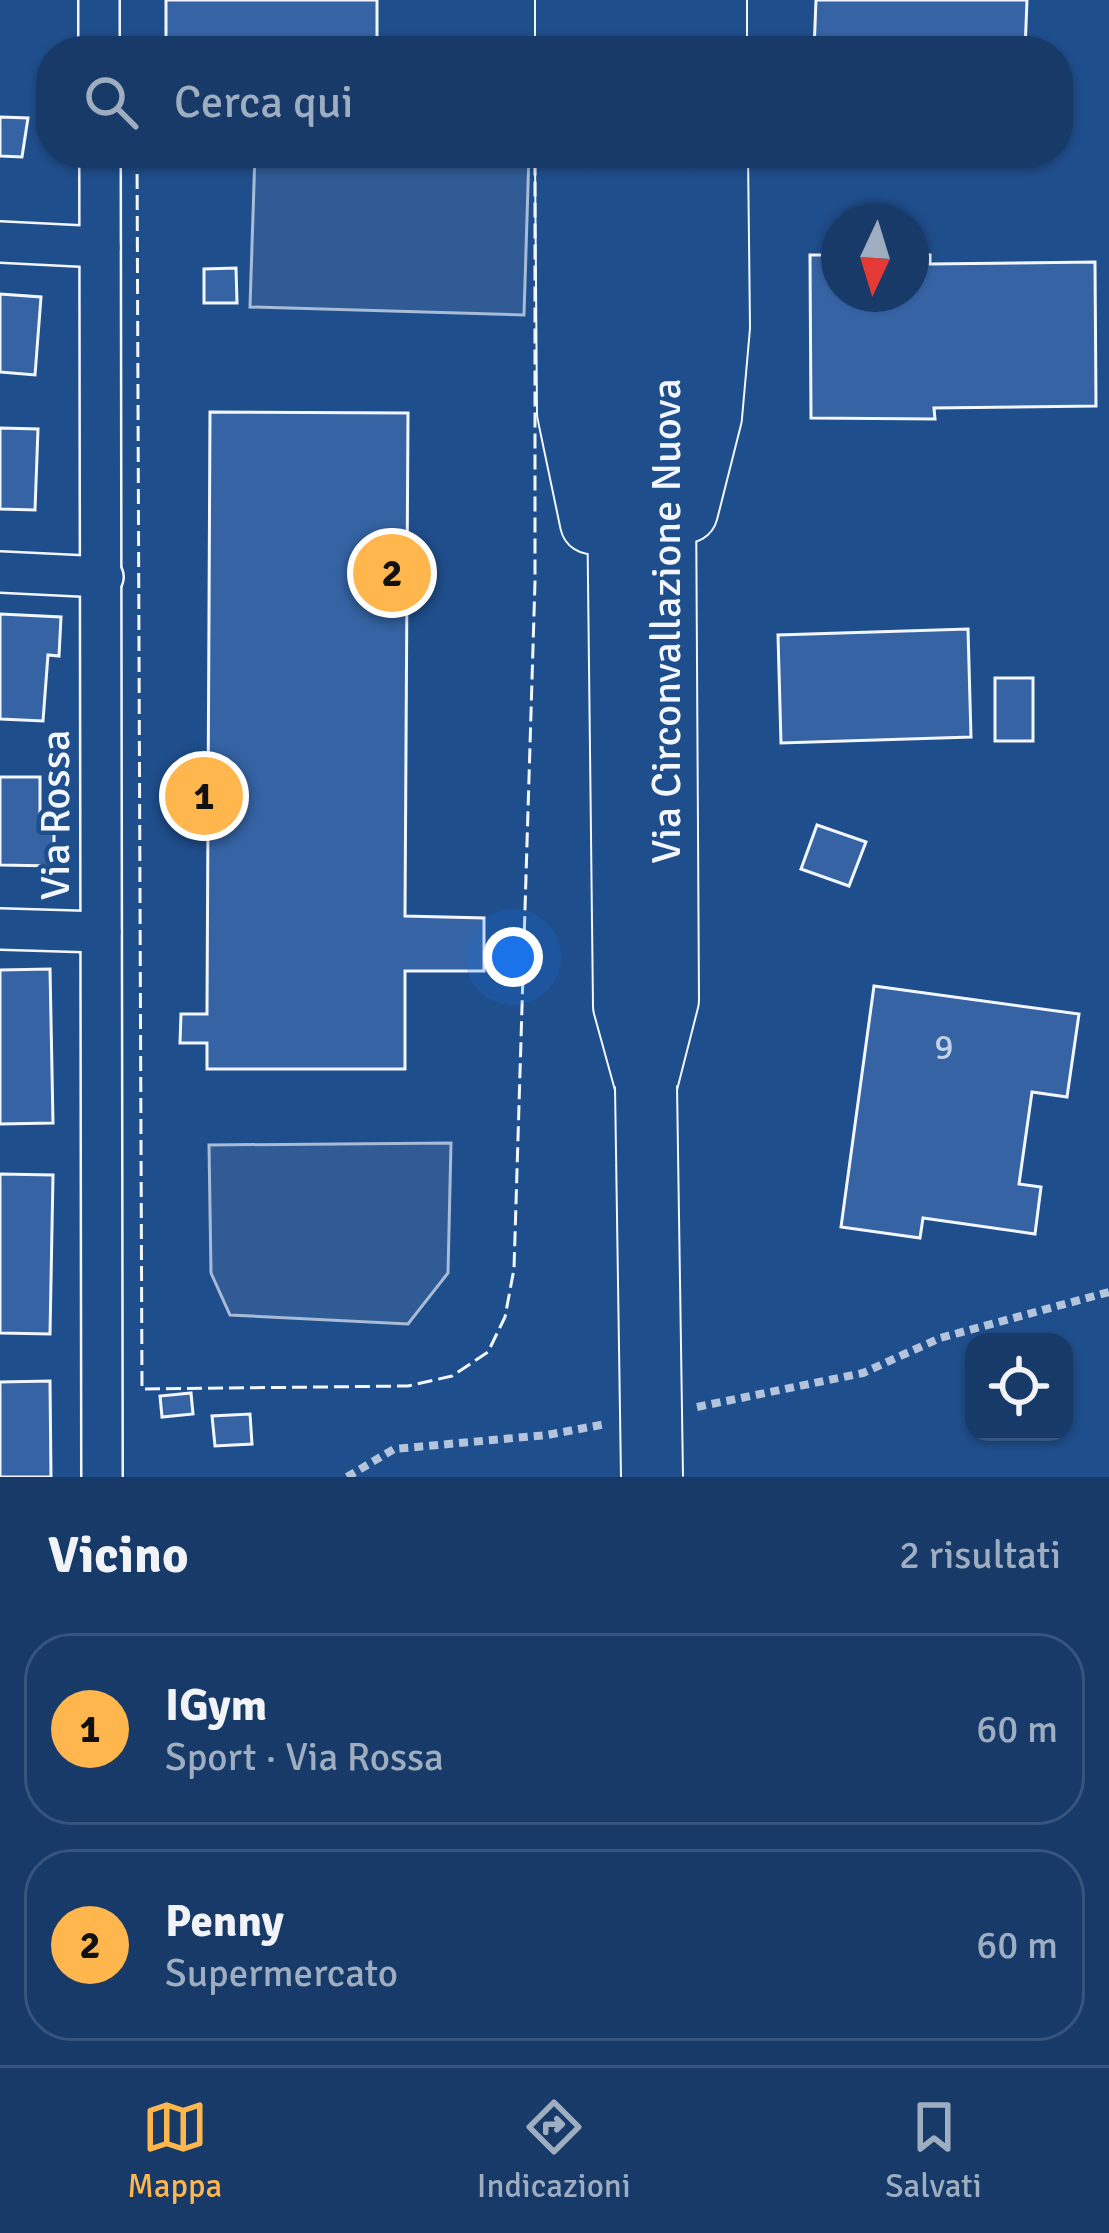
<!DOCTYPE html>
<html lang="it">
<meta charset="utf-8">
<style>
body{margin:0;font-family:Signika,sans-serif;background:#20416f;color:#f1f3f6}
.controls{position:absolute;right:36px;bottom:36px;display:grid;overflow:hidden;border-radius:24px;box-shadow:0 3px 9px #0004}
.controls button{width:108px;height:108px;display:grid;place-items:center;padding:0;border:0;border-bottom:3px solid #36547d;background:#173a69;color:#f1f3f6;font:60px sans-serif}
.compass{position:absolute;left:821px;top:204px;width:108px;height:108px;border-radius:50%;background:#173a69;box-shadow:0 3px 9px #0004;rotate:184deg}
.you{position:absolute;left:513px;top:957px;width:42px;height:42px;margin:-30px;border:9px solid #fff;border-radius:50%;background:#1a73e8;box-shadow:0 0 0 18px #1a73e833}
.badge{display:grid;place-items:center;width:78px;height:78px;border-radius:50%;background:#ffb74d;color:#111;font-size:39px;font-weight:700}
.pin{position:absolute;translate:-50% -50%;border:6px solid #fff;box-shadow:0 3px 12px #0006}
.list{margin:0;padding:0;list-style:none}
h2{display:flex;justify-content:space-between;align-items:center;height:156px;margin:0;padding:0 48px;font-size:51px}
h2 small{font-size:39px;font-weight:400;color:#9eadc0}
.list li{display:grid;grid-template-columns:78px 1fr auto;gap:36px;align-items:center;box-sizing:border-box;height:192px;margin:0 24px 24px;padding:0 24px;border:3px solid #36547d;border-radius:48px}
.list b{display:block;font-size:45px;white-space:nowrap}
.list p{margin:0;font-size:39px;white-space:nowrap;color:#9eadc0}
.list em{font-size:39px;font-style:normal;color:#9eadc0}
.icon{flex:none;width:66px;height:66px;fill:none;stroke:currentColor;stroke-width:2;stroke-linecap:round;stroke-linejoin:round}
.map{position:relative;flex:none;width:1109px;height:1477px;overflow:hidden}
.search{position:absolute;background:#173a69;box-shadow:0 3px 9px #0004;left:36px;right:36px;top:36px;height:132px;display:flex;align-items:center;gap:30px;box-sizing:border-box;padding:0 42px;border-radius:48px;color:#9eadc0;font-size:45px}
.sheet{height:588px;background:#173a69}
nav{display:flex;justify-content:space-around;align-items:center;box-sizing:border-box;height:168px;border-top:3px solid #36547d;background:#173a69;font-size:33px;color:#9eadc0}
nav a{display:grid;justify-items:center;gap:6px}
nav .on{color:#ffb74d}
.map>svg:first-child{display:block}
.parking{fill:#305b95;stroke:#a8bbd7;stroke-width:3}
.building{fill:#3563a3;stroke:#f2f6ff;stroke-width:3}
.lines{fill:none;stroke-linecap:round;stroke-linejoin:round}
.minor-casing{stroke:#f2f6ff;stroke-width:44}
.primary-casing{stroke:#f2f6ff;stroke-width:64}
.path{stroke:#b3c4dc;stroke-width:8;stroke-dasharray:9 6;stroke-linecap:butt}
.minor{stroke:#1f4e8c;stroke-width:39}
.primary{stroke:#1f4e8c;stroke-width:60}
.primary-bridge-casing{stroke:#f2f6ff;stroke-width:64;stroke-linecap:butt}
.primary-bridge{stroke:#1f4e8c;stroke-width:60}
.fence{stroke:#f2f6ff;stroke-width:3;stroke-dasharray:15 6;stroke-linecap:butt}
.labels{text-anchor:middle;stroke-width:9;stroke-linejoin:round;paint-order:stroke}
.number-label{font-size:36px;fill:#c3d1e8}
.street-label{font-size:42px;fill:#f2f6ff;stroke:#1f4e8c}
</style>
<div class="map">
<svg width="1109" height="1477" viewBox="0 0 1109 1477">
<rect width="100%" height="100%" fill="#1f4e8c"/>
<g class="parking">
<polygon points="255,153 529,153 524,315 250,307"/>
<polygon points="451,1143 448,1273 408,1324 230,1315 211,1273 209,1145"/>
</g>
<g class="building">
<polygon points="166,0 377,0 377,39 166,38"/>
<polygon points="816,0 1027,0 1025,51 814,51"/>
<polygon points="0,117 28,118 22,157 0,156"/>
<polygon points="810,153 959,153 959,166 810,161"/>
<polygon points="810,255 839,255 839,294 911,294 911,255 930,255 930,264 1095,262 1096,406 934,408 935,419 811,418"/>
<polygon points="236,268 237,303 204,303 204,269"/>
<polygon points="0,294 41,297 35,375 0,372"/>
<polygon points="210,412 408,413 405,916 484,918 484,971 405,971 405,1069 207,1069 207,1043 180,1043 181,1014 207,1014"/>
<polygon points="0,428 38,429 35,510 0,509"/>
<polygon points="0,614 61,617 59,656 48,655 43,721 0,719"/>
<polygon points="968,629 971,737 781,743 778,635"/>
<rect x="995" y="678" width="38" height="63"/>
<polygon points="0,777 40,777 40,824 54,824 54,866 0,865"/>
<polygon points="817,825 866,842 849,886 801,869"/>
<polygon points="50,969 53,1123 0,1124 0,970"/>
<polygon points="874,986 1079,1014 1067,1097 1032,1092 1019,1184 1041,1187 1035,1234 923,1218 920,1238 841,1227"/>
<polygon points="0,1174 53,1175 50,1334 0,1333"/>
<polygon points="50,1381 51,1477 0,1477 0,1382"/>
<polygon points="191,1393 193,1414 162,1417 160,1396"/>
<polygon points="250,1414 252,1444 215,1446 212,1416"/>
</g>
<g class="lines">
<defs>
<g id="minor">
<polyline points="99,0 99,51"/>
<polyline points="100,153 102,1477"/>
<polyline points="0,242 100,247"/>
<polyline points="0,572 103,577"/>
<polyline points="0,929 101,932"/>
</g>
<g id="primary">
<polyline points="566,0 566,51"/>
<polyline points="613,0 614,51"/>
<polyline points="663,0 663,51"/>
<polyline points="716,0 716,51"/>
<polyline points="566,153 568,413 591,523"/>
<polyline points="614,153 624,1006 646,1086"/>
<polyline points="687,512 711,417 719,327 717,153"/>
<polyline points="646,1086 668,1000 663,153"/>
</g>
</defs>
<use href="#minor" class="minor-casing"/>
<use href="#primary" class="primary-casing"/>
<g class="path">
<polyline points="697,1407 863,1373 940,1338 1109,1292"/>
<polyline points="347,1477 394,1449 547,1435 606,1424"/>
</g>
<use href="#minor" class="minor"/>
<use href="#primary" class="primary"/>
<defs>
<polyline id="primary-bridge" points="646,1086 652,1477"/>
</defs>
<use href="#primary-bridge" class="primary-bridge-casing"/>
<use href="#primary-bridge" class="primary-bridge"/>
<polyline class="fence" points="137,153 142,1389 408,1386 452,1376 488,1352 505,1317 514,1269 535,582 535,153"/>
</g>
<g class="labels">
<g class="number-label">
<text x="944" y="1059">9</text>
</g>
<g class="street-label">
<text transform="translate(665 621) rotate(-90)" y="15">Via Circonvallazione Nuova</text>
<text transform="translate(54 815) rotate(-90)" y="15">Via Rossa</text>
</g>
</g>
</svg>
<div class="controls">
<button><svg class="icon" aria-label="locate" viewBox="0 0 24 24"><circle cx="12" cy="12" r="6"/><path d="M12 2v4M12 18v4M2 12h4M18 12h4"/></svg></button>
</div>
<svg class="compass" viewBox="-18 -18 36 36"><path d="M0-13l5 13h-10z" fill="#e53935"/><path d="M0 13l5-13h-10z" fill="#9eadc0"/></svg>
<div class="you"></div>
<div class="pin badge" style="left:204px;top:796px">1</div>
<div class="pin badge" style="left:392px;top:573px">2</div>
<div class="search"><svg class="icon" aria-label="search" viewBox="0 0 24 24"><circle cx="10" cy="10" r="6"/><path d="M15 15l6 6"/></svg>Cerca qui</div>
</div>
<section class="sheet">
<h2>Vicino<small>2 risultati</small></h2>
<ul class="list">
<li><span class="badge">1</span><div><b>IGym</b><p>Sport · Via Rossa</p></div><em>60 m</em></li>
<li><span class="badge">2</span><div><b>Penny</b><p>Supermercato</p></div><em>60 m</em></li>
</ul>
</section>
<nav>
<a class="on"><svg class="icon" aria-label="map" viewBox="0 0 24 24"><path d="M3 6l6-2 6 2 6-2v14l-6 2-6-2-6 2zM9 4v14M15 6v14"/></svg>Mappa</a>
<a><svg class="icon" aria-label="directions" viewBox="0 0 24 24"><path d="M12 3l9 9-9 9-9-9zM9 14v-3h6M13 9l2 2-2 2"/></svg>Indicazioni</a>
<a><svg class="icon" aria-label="saved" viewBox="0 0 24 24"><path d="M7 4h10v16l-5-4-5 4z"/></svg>Salvati</a>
</nav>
